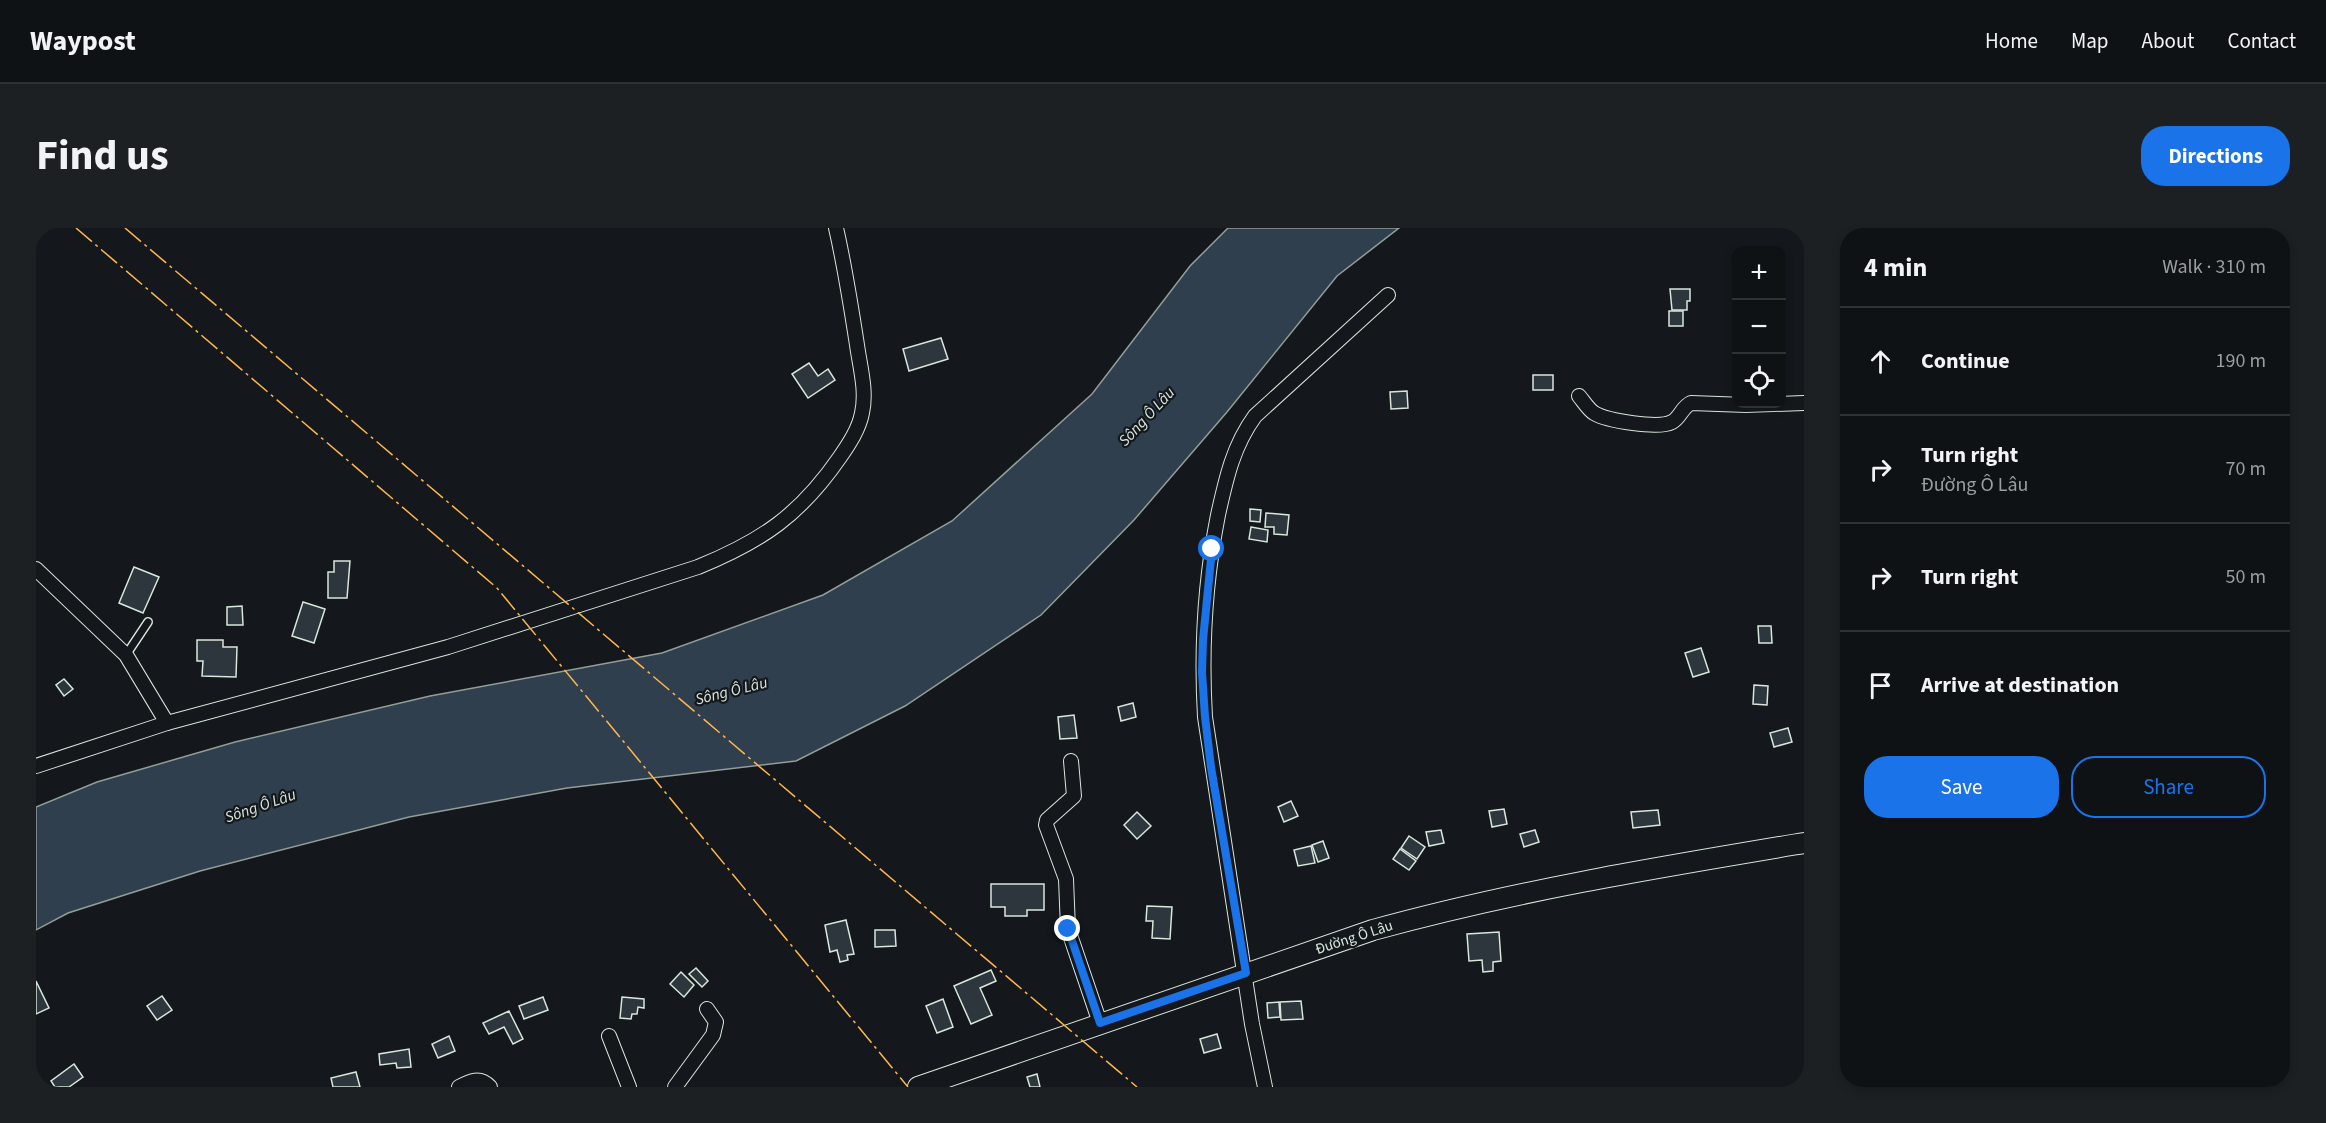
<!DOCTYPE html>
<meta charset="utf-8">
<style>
body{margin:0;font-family:"Source Sans 3",sans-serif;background:#1d2022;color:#f1f3f6}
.controls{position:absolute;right:18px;top:18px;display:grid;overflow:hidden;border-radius:12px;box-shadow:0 3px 9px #0003}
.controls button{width:54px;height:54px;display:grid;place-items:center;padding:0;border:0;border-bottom:2px solid #2f3234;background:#0f1215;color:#f1f3f6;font:30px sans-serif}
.stop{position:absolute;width:18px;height:18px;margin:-14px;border:4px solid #1a73e8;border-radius:50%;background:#fff}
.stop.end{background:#1a73e8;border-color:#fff;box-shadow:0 2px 6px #0008}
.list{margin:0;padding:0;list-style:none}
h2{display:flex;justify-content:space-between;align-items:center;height:78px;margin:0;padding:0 24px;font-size:26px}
h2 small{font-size:20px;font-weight:400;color:#9b9ea0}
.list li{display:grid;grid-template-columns:39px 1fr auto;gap:18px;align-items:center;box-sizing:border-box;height:108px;padding:0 24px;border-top:2px solid #2f3234}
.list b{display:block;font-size:22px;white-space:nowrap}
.list p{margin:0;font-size:20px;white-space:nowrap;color:#9b9ea0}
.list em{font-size:20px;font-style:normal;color:#9b9ea0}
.actions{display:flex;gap:12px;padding:18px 24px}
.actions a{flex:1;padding:14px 0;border:2px solid #1a73e8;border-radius:24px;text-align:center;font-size:21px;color:#1a73e8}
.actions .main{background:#1a73e8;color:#fff}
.icon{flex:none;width:33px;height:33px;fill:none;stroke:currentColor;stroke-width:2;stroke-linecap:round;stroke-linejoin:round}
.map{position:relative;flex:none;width:1768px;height:859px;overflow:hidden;border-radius:24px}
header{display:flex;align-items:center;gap:36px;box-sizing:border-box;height:84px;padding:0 30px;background:#0f1215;border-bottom:2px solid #2f3234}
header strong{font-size:28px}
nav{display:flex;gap:33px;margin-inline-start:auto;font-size:21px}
.intro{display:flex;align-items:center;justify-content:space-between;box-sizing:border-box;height:144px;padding:0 36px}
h1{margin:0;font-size:42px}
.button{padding:15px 27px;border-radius:24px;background:#1a73e8;color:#fff;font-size:21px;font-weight:700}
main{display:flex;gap:36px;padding:0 36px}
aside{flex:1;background:#0f1215;border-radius:24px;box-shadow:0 3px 9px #0003}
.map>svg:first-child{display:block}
.water{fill:#2f3f4d;stroke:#939e99;stroke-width:1.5}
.building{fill:#2c363c;stroke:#d8e6dc;stroke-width:1.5}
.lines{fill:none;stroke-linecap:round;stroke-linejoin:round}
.service-casing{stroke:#d8e6dc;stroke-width:10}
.minor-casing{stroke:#d8e6dc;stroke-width:16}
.secondary-casing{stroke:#d8e6dc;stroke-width:22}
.service{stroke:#14181c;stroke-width:7}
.minor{stroke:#14181c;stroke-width:14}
.secondary{stroke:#14181c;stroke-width:20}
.power{stroke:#ffb74d;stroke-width:1.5;stroke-dasharray:21 4.5 3 4.5;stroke-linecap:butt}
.route{stroke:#1a73e8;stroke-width:8}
.labels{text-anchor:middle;stroke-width:4.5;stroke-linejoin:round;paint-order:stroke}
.street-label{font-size:15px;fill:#d8e6dc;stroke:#14181c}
.water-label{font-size:16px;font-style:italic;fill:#d8e6dc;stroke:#14181c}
</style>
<header>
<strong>Waypost</strong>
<nav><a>Home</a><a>Map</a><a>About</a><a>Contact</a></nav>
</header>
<div class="intro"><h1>Find us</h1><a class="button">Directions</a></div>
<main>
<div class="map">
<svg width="1768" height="859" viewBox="0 0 1768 859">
<rect width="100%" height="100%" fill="#14181c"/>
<polygon class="water" points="1192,0 1363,0 1301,48 1191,184 1098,292 1005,387 869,478 760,533 531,560 373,589 164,643 32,685 0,702 0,579 61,554 199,514 394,468 626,425 787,367 916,293 1056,166 1154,38"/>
<g class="building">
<polygon points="1634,61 1654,61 1654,73 1651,73 1651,82 1636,82"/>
<rect x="1633" y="83" width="14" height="15"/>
<polygon points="905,110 912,131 873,143 867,121"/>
<polygon points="773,135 782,148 792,141 799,152 772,170 756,146"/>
<rect x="1497" y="147" width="20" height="15"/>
<polygon points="1371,163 1372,180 1355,181 1354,164"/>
<polygon points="1214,281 1225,282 1224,294 1214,293"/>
<polygon points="1230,285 1253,287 1251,307 1238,306 1238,299 1229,299"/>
<polygon points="1215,299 1232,302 1231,314 1213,311"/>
<polygon points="298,333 314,333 311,370 292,370 292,344 298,344"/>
<polygon points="98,339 123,349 107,385 83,375"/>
<polygon points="267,374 289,381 278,415 256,408"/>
<polygon points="206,378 207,397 191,397 191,379"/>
<polygon points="1722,398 1735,398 1736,415 1723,415"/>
<polygon points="161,412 187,412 187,419 201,419 200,449 166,448 167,433 161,433"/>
<polygon points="1665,420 1673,444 1657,449 1649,425"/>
<polygon points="28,451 37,461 28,468 20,457"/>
<polygon points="1718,457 1732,458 1731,477 1717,476"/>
<polygon points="1097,475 1100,489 1085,493 1082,479"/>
<polygon points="1038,487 1041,510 1024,511 1022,489"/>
<polygon points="1752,500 1756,514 1738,519 1734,505"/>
<polygon points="1255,573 1262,588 1248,594 1242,579"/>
<polygon points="1468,581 1471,596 1456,599 1453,583"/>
<polygon points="1622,582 1624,597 1597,600 1595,584"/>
<polygon points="1101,584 1115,598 1101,611 1088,597"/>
<polygon points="1405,602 1408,615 1393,618 1390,604"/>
<polygon points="1499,602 1503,614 1488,619 1484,606"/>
<polygon points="1373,608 1389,619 1381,631 1365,620"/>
<polygon points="1287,613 1293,630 1282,634 1276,617"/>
<polygon points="1275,618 1279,635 1262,638 1258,622"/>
<polygon points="1364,621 1380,633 1373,642 1357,631"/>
<polygon points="955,656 1008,656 1008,682 991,682 991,688 969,688 969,679 955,679"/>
<polygon points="1111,678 1136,679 1134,711 1116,710 1117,693 1110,693"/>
<polygon points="810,692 818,726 811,727 812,732 804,734 801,722 794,724 789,697"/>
<polygon points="839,702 859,702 860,718 839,719"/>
<polygon points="1463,704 1465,733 1457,734 1457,743 1447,744 1446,732 1433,733 1431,706"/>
<polygon points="660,740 672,753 666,759 653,746"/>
<polygon points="955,742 960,753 944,760 956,787 935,796 918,758"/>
<polygon points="645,744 658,757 648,769 634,756"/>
<polygon points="0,753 13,780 0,786"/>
<polygon points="126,768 136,782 121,792 111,778"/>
<polygon points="507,769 512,782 488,791 483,778"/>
<polygon points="586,769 608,771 608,780 602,779 601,786 596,786 595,791 584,790"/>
<polygon points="907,771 917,799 901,805 890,778"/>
<polygon points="1265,773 1267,791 1245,792 1244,774"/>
<polygon points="1243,774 1244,789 1232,790 1231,775"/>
<polygon points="473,783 487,811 477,816 468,799 453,806 447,795"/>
<polygon points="1181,806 1185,820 1168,825 1164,811"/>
<polygon points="413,808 419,823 402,830 396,816"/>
<polygon points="373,821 375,839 361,840 360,835 344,837 343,826"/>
<polygon points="38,836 47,849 33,859 19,859 15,853"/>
<polygon points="320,844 324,859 297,859 295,850"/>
<polygon points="1001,846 1004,859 994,859 991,849"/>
</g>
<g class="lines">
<defs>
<polyline id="service" points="90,427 112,394"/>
<g id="minor">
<path d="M1543 168C1548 174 1552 181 1558 185 1571 193 1623 201 1636 194 1644 190 1646 179 1655 175L1710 177 1768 175"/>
<polyline points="0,341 90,427 131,495"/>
<polyline points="1035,533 1038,568 1011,592 1010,597 1030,651 1032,701 1064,795"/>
<path d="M0 538 131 495 412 419 662 339C726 313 764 287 804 229 813 216 823 201 826 185 831 163 824 139 821 117 815 78 809 39 800 0"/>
<polyline points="573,808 593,859"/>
<path d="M423 859C434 853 444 848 454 859"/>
<polyline points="639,859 677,807 680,794 671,781"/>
<path d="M1229 859 1216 796 1169 489C1165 421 1169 353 1182 287 1190 251 1197 218 1219 188L1352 67"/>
</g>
<path id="secondary" d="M882 859 1337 702C1478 663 1624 639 1768 615"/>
</defs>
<use href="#service" class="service-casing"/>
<use href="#minor" class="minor-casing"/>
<use href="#secondary" class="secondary-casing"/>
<use href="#service" class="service"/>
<use href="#minor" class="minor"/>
<use href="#secondary" class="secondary"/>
<g class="power">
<polyline points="40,0 461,360 872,859"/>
<polyline points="89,0 1101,859"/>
</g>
</g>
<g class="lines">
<polyline class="route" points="1032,701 1064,795 1210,745 1175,539 1169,489 1166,444 1167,412 1176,321"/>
</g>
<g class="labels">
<g class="street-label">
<text transform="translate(1318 709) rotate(-18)" y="5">Đường Ô Lâu</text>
</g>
<g class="water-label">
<text transform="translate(1110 188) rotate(-47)" y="6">Sông Ô Lâu</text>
<text transform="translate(695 462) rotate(-14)" y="6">Sông Ô Lâu</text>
<text transform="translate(224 577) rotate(-19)" y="6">Sông Ô Lâu</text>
</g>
</g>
</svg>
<div class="controls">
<button>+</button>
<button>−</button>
<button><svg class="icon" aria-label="locate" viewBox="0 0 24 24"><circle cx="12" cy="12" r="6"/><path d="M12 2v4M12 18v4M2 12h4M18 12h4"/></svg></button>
</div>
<div class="stop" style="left:1176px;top:321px"></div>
<div class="stop end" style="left:1032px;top:701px"></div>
</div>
<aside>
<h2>4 min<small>Walk · 310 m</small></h2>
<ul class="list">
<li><svg class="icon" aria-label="ahead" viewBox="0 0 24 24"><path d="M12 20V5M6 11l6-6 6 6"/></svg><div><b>Continue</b></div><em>190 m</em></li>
<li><svg class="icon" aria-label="right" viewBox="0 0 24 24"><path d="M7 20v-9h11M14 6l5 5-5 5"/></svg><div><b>Turn right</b><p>Đường Ô Lâu</p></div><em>70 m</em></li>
<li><svg class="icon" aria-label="right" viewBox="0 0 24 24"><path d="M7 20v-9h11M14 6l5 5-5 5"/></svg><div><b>Turn right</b></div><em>50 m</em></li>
<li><svg class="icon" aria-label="arrive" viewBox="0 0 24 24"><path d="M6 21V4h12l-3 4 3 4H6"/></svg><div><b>Arrive at destination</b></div></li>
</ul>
<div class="actions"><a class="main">Save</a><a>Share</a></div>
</aside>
</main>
